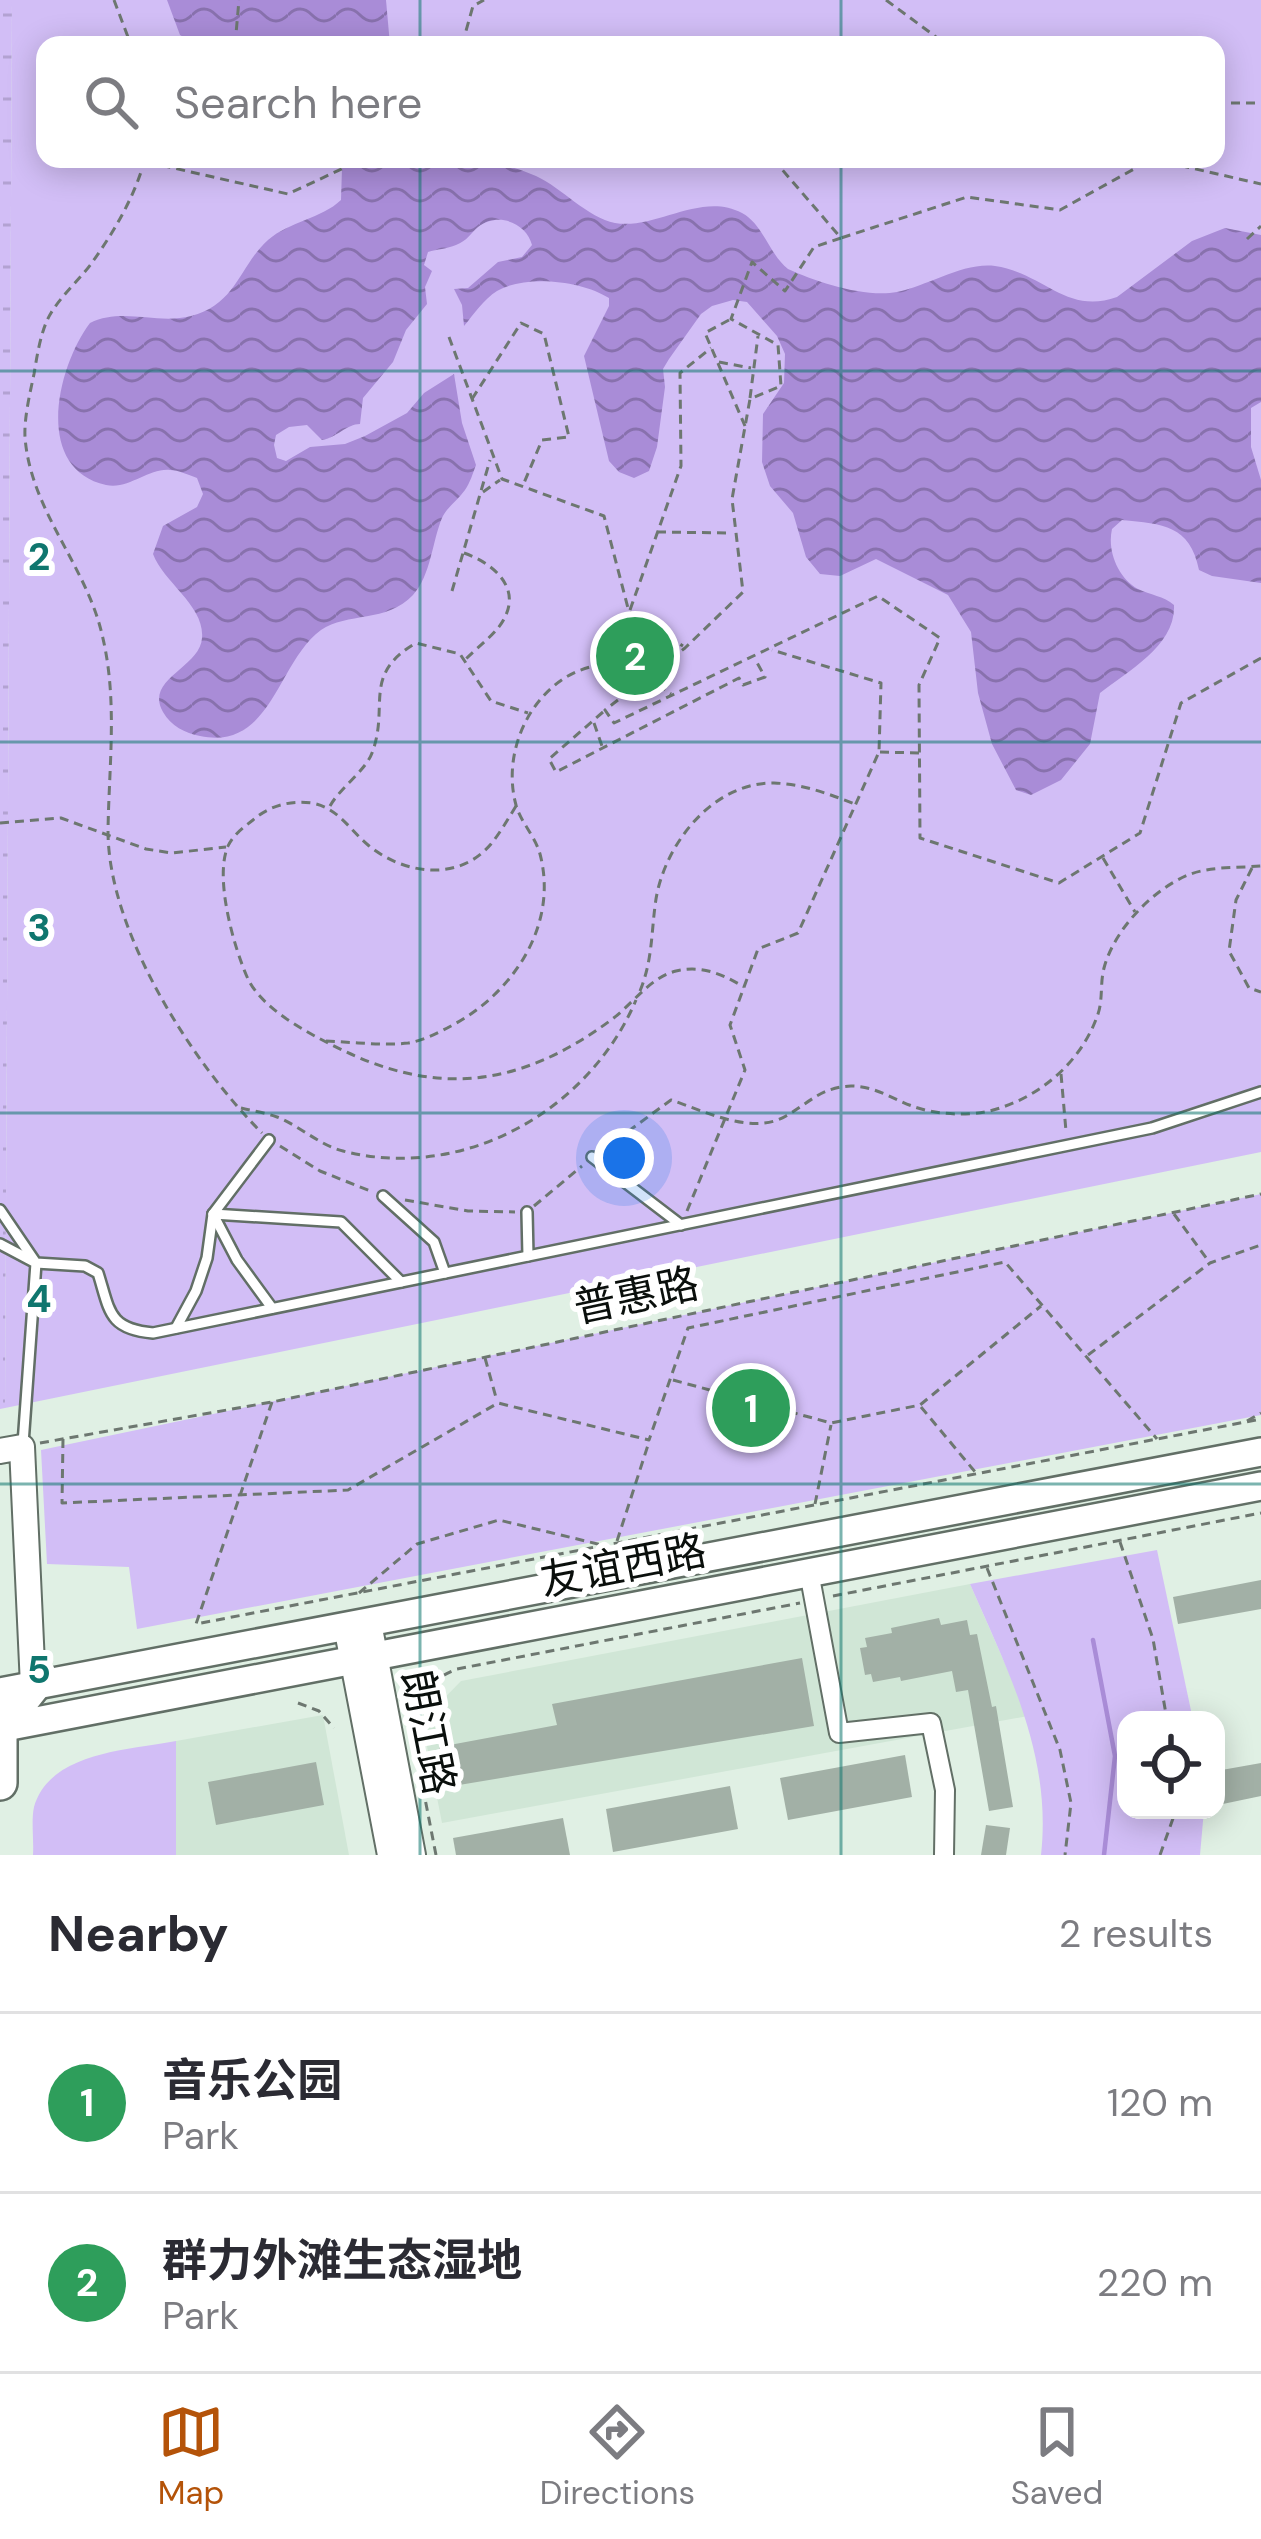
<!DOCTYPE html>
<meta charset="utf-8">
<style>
body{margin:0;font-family:"DM Sans","Noto Sans SC",sans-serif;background:#f7f7f7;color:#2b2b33}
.controls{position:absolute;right:36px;bottom:36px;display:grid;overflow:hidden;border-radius:24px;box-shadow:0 6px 30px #0003}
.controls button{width:108px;height:108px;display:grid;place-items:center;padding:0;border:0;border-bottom:3px solid #e1e1e2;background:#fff;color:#2b2b33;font:60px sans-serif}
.you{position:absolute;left:624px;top:1158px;width:42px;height:42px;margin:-30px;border:9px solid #fff;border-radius:50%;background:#1a73e8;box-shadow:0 0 0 18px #1a73e833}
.badge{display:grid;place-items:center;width:78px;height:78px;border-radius:50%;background:#b45309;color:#fff;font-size:39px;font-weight:700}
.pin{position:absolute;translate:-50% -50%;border:6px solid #fff;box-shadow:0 3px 12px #0006}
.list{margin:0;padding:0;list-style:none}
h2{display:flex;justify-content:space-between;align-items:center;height:156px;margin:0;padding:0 48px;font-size:51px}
h2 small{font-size:39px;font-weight:400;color:#7c7c81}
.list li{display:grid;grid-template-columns:78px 1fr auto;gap:36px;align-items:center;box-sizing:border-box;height:180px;padding:0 48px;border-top:3px solid #e1e1e2}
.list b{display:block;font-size:45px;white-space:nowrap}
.list p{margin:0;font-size:39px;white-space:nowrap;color:#7c7c81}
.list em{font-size:39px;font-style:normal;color:#7c7c81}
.icon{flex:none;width:66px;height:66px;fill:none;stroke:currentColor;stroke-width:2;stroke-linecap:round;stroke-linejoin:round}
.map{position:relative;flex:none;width:1261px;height:1855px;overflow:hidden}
.search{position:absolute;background:#fff;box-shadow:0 6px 30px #0003;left:36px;right:36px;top:36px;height:132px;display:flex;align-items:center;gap:30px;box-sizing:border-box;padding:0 42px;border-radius:24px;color:#7c7c81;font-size:45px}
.sheet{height:516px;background:#fff}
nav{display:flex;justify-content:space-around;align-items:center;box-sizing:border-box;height:168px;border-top:3px solid #e1e1e2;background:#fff;font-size:33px;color:#7c7c81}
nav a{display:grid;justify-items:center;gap:6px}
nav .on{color:#b45309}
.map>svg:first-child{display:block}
.built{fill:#d0e6d6}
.wetland{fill:url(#wetland-marsh)}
.park{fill:#d2bef6;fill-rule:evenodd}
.water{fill:url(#water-waves)}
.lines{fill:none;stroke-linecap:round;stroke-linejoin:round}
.stream{stroke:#a98cd7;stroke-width:4.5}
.building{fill:#a2b0a6}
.lane-casing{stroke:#626f66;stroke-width:14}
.street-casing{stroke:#626f66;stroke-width:22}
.secondary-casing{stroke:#626f66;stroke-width:28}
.primary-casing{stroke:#626f66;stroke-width:32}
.highway-casing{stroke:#626f66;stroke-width:38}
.path{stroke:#6d7770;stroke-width:3;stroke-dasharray:9 6;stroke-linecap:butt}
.lane{stroke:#fff;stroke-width:9}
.street{stroke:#fff;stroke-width:18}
.secondary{stroke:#fff;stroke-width:24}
.primary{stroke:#fff;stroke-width:27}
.highway{stroke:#fff;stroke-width:33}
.grid{fill:none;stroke:#0f766e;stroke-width:3;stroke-opacity:0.55}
.labels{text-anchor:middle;stroke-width:12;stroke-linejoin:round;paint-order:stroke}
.street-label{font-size:42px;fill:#0a0f0c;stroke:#fff}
.grid-label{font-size:39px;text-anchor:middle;font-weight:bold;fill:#0f766e;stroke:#fff;stroke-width:12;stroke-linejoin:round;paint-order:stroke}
</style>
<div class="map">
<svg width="1261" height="1855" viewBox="0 0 1261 1855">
<defs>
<pattern id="wetland-marsh" width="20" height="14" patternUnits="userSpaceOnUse" patternTransform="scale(3)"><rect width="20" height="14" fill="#d2bef6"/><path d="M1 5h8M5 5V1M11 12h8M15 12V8" fill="none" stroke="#b3a2d2"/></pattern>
<pattern id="water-waves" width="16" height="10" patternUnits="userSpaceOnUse" patternTransform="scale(3)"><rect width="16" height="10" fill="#a98cd7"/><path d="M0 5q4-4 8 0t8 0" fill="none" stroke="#8871ad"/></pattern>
</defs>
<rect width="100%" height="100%" fill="#e0f0e4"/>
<g class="built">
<polygon points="970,1584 1028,1716 442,1823 422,1721 461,1681"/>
<polygon points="323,1715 349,1855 176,1855 176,1741"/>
</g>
<polygon class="wetland" points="0,0 12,0 5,1408 0,1409"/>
<g class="park">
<path d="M12 0H1261V1152L5 1408ZM45 45H1216V159H45Z"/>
<polygon points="1261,1194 1261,1415 137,1629 129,1567 47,1564 41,1450"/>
<path d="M1157 1550 1193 1720H1126V1810H1204L1200 1855H1041C1052 1756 1009 1673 970 1584Z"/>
<path d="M176 1741V1855H33C34 1840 31 1821 34 1807 50 1751 131 1750 176 1741Z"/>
</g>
<g class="water">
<polygon points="167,0 386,0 390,45 197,45 180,35"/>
<path d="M336 159C402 159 475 149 536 176 562 188 588 218 615 223 656 230 701 191 742 213 763 224 769 254 788 269 816 282 865 298 897 292 928 286 963 262 995 266 1044 273 1066 315 1117 297L1192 241 1225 228 1261 235V402L1251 408V447L1261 480V583L1212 576 1199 570C1190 525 1163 524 1122 520L1112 529C1107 551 1118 578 1138 589 1150 595 1164 596 1174 605 1176 645 1128 671 1100 693L1090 744 1061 780 1031 795 1016 790 992 744 978 693 971 632 948 595 876 559 840 576 820 574 806 557 793 513 770 486 762 462 763 414 784 383 785 354 777 336 747 302 733 300 712 306 701 314 669 359 663 369 665 387 657 447 649 471 634 478 619 472 609 461 584 356 609 306V298C582 281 526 274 497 291 484 299 474 314 464 326L462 305 454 289 468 288 498 262 522 257 532 245C527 224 499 211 478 227 471 233 467 241 456 245 447 249 437 249 428 252L424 265 432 271 425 287 427 304 406 330 393 362 363 398 360 424C347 424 336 438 322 440L307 425 289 427 276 435 274 445 277 458 286 461 310 447 345 444 365 436 407 413 424 393 454 374 462 423 476 465C473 473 470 483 465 490 458 500 447 507 442 518 432 542 431 575 413 595 387 623 347 612 321 630 277 662 272 751 200 736 185 733 171 726 163 712 144 679 200 668 202 638 205 606 164 583 153 554L163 526 197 507 203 494 197 478C189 475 178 470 170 470 148 468 129 490 106 485 32 468 58 365 90 323 123 307 157 325 191 316 237 304 239 266 268 240 290 221 321 219 341 200L342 168Z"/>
</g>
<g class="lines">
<polyline class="stream" points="1093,1640 1115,1756 1104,1855"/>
</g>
<g class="building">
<polygon points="1261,1580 1261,1609 1178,1624 1173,1597"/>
<polygon points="939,1618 941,1625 967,1620 970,1635 977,1634 992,1707 996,1706 1013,1807 989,1811 968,1690 956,1692 952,1671 901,1681 900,1677 873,1682 871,1674 865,1675 860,1648 867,1647 865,1638 892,1633 891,1628"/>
<polygon points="802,1658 814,1726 447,1787 439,1747 557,1725 552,1704"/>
<polygon points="905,1755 912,1797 788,1820 780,1778"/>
<polygon points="316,1762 324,1805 216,1825 208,1782"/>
<polygon points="1261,1763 1261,1796 1218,1805 1216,1771"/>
<polygon points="730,1786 738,1829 613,1852 606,1809"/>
<polygon points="563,1818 570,1855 456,1855 453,1838"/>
<polygon points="986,1825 1010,1828 1006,1855 981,1855"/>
</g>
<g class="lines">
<defs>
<g id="lane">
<polyline points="592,1157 681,1225"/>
<polyline points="383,1196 434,1242 445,1273"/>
<path d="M0 1210 36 1263 85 1266 98 1273C110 1311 108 1329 153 1333L1152 1128 1261 1092"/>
<polyline points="527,1212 528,1256"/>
<polyline points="213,1214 341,1222 401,1282"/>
<polyline points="213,1214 237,1260 272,1308"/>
<polyline points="0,1244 36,1263 23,1444"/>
<polyline points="176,1328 196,1291 207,1258 213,1214 269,1140"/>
</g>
<polyline id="street" points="809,1572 839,1733 931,1723 945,1790 944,1855"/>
<g id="secondary">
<polyline points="0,1451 22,1447 33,1686"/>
<polyline points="369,1623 413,1855"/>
<polyline points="346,1626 390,1855"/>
</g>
<g id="primary">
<polyline points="0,1692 1261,1452"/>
<polyline points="0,1728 1261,1486"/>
</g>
<polyline id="highway" points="0,1783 0,1728 33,1686"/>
</defs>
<use href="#lane" class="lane-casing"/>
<use href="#street" class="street-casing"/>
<use href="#secondary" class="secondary-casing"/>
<use href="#primary" class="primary-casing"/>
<use href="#highway" class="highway-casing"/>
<g class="path">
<polyline points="114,0 131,45"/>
<polyline points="886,0 947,45"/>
<polyline points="235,45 239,0"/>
<polyline points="462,45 473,6 484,0"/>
<polyline points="1216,103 1261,103"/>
<path d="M145 159C135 196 114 232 91 264 79 280 62 295 51 313 41 329 37 356 34 374 30 393 24 418 25 437 30 506 80 559 99 623 119 692 109 760 108 831 108 932 193 1064 262 1133"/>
<polyline points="194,159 198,172"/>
<polyline points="773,159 841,238 967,197 1060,210 1152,159 1261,184"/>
<polyline points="147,162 288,194 363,159"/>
<polyline points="841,238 814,247 785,291 752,262 731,319 778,345 781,386 750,399 732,499 743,592 685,648 605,710 614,723 878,596 940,638 919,685 920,838 1059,883 1140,833 1181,703 1261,658"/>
<polyline points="1247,239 1261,226"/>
<polyline points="729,320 705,333 745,426"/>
<polyline points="449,337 502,479 604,516 629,612 683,646"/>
<polyline points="719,362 751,368"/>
<polyline points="750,398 758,336"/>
<polyline points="472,399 521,323 544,334 569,437 542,440 524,483"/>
<polyline points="483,492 500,480"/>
<polyline points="657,532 731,533"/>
<path d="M464 553C490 562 521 585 505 617 498 633 477 647 465 660"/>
<polyline points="452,591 490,460"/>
<polyline points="630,610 681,466 680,373 711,348"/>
<polyline points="670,637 635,668 671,694"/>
<polyline points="603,712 549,759 556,772 739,678 743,685 765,677 755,659"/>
<polyline points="594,723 602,746"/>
<polyline points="880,752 919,753"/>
<path d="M330 806C340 788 366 770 372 753 390 706 361 675 416 643L460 654 491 701 528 713"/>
<path d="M516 806C508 819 500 833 491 844 458 883 403 874 368 845 349 829 338 808 312 803 290 800 269 806 253 820 244 827 233 835 228 846 214 878 234 948 248 979 262 1008 304 1031 332 1045 435 1098 519 1088 611 1020 633 1004 649 978 676 971 702 965 722 974 744 987"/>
<polyline points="0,823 61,818 146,849 172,853 226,847"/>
<polyline points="1103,858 1135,912"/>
<polyline points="1252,868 1236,900 1229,951 1249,988 1261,992"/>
<path d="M640 991C653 959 651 932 656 899 665 844 713 782 774 783 803 784 829 794 855 804"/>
<path d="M326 1041C353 1042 382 1046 408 1043 422 1041 438 1033 451 1026 512 994 559 926 540 854 535 836 520 821 516 805 496 732 558 646 635 668"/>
<polyline points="1061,1074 1066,1131"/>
<path d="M241 1108C253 1111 266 1113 277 1117 300 1126 319 1145 343 1151 463 1182 589 1111 636 1000"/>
<polyline points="280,1146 320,1171 373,1192"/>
<path d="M604 1149 671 1100C705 1111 752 1136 786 1116 810 1102 822 1087 851 1086 874 1086 891 1098 912 1106 933 1114 962 1116 985 1112 1036 1101 1081 1064 1098 1014 1103 999 1100 983 1104 968 1114 930 1152 890 1188 875 1211 866 1237 868 1261 866"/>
<polyline points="405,1200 468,1211 515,1212"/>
<polyline points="534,1206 582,1166"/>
<polyline points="687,1211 745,1070 730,1025 758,949 798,933 879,752 881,683 772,650"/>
<polyline points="1174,1214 1210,1263"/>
<polyline points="1088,1355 1210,1263 1261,1245"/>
<polyline points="485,1358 497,1401"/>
<polyline points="673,1380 831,1423 920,1405 1041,1306"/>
<polyline points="272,1402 196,1624 1261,1419"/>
<polyline points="921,1407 976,1473"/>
<polyline points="1247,1421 1261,1413"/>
<polyline points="63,1439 62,1503 348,1490 498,1403 649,1440 688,1328 1005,1262 1157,1439"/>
<polyline points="40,1443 272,1402 1261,1194"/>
<polyline points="815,1504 831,1425"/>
<polyline points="617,1541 649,1442"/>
<polyline points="1120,1542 1153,1639 1167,1720"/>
<polyline points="987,1568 1060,1750 1071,1803 1065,1855"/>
<polyline points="359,1593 417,1544 499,1520 602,1545"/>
<polyline points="833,1596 1261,1513"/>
<polyline points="298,1703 319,1711 334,1728"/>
<path d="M436 1855 411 1727C412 1695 428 1681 457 1669L800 1603"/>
<polyline points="1160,1855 1176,1810"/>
</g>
<use href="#lane" class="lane"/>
<use href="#street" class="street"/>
<use href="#secondary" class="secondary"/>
<use href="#primary" class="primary"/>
<use href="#highway" class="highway"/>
</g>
<path class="grid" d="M420 0V45M841 0V45M420 159V1855M841 159V1855M0 371H1261M0 742H1261M0 1113H1261M0 1484H1261"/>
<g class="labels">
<g class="street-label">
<text transform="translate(636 1295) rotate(-12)" y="15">普惠路</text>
<text transform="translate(623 1565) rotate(-11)" y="15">友谊西路</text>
<text transform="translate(429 1732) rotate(79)" y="15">朗江路</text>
</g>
</g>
<g class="grid-label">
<text x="39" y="570">2</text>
<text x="39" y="941">3</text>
<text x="39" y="1312">4</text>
<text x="39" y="1683">5</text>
</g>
</svg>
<div class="controls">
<button><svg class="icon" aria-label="locate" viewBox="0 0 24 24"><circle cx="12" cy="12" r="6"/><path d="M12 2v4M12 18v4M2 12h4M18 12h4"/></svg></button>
</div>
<div class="you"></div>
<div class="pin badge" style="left:751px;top:1408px;background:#2e9e5b">1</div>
<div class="pin badge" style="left:635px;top:656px;background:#2e9e5b">2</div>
<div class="search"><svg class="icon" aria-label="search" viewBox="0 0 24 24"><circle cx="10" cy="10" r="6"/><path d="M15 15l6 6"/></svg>Search here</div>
</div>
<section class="sheet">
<h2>Nearby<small>2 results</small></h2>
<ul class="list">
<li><span class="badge" style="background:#2e9e5b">1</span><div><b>音乐公园</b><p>Park</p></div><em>120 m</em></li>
<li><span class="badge" style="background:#2e9e5b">2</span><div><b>群力外滩生态湿地</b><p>Park</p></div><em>220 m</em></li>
</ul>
</section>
<nav>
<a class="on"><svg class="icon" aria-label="map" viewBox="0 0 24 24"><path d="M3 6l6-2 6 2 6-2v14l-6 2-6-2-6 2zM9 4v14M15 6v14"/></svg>Map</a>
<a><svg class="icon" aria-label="directions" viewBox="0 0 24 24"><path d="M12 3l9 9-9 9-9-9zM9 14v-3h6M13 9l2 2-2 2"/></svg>Directions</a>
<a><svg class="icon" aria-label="saved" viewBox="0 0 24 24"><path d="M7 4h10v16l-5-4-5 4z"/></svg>Saved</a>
</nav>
